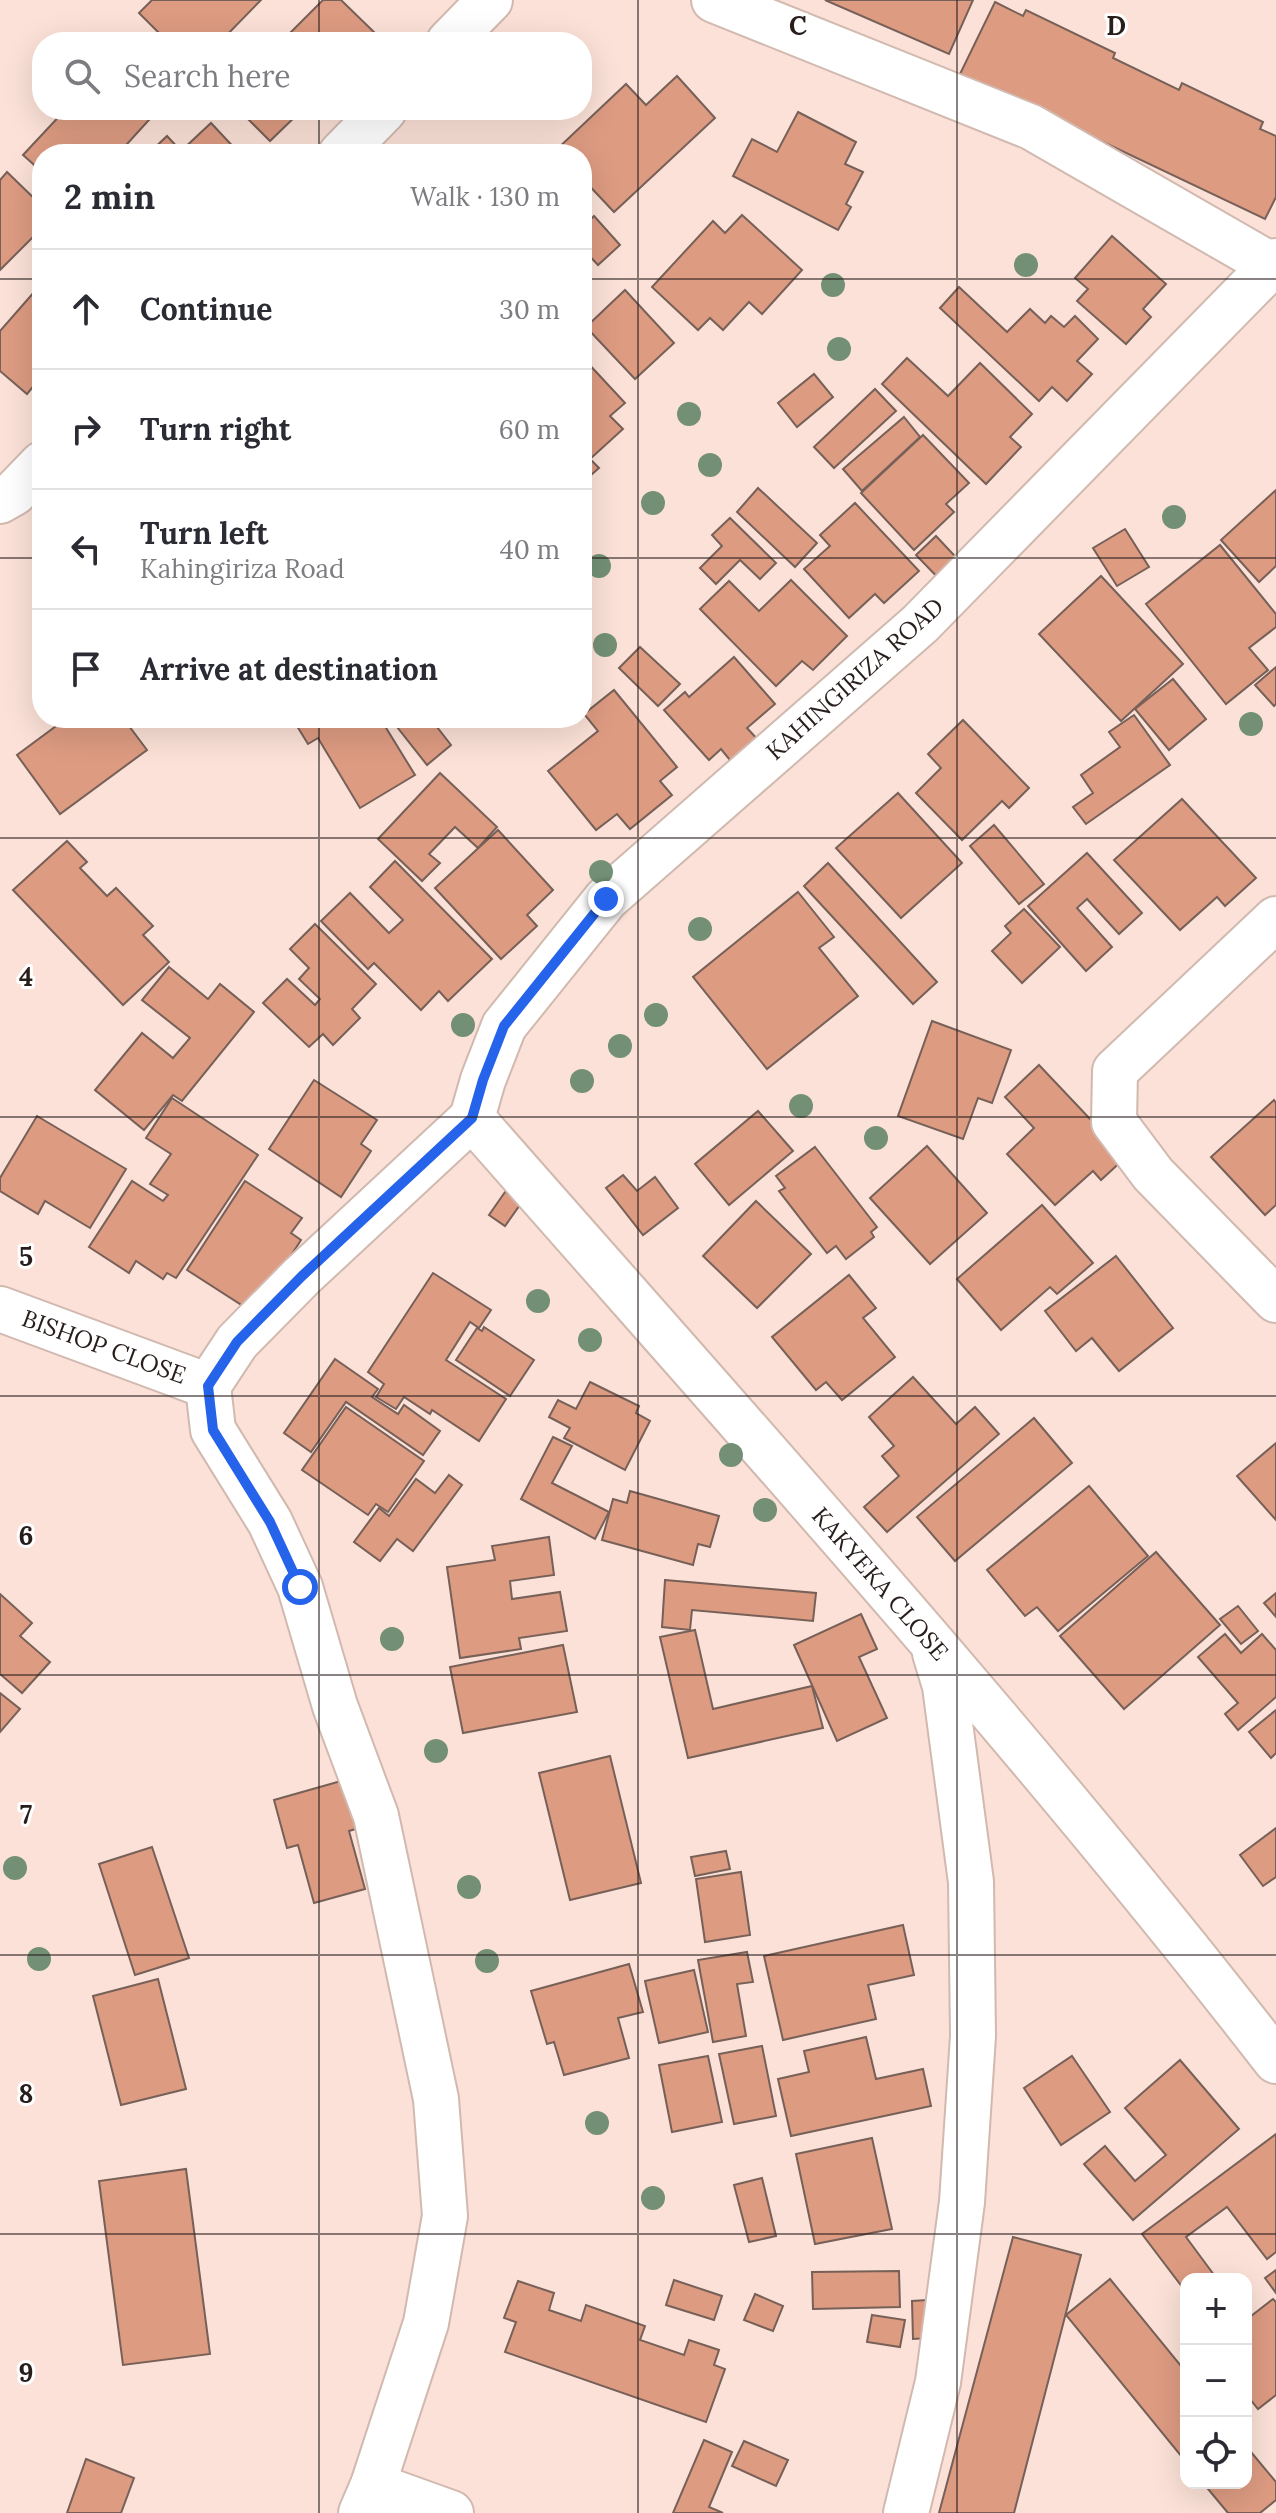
<!DOCTYPE html>
<meta charset="utf-8">
<style>
body{margin:0;font-family:Lora,serif;background:#f2f2f3;color:#2b2b33}
.controls{position:absolute;right:24px;bottom:24px;display:grid;overflow:hidden;border-radius:16px;box-shadow:0 8px 32px #0002}
.controls button{width:72px;height:72px;display:grid;place-items:center;padding:0;border:0;border-bottom:2px solid #e1e1e2;background:#fff;color:#2b2b33;font:40px sans-serif}
.stop{position:absolute;width:24px;height:24px;margin:-18px;border:6px solid #2563eb;border-radius:50%;background:#fff}
.stop.end{background:#2563eb;border-color:#fff;box-shadow:0 2px 8px #0008}
.list{margin:0;padding:0;list-style:none}
h2{display:flex;justify-content:space-between;align-items:center;height:104px;margin:0;padding:0 32px;font-size:34px}
h2 small{font-size:26px;font-weight:400;color:#7c7c81}
.list li{display:grid;grid-template-columns:52px 1fr auto;gap:24px;align-items:center;box-sizing:border-box;height:120px;padding:0 32px;border-top:2px solid #e1e1e2}
.list b{display:block;font-size:30px;white-space:nowrap}
.list p{margin:0;font-size:26px;white-space:nowrap;color:#7c7c81}
.list em{font-size:26px;font-style:normal;color:#7c7c81}
.icon{flex:none;width:44px;height:44px;fill:none;stroke:currentColor;stroke-width:2;stroke-linecap:round;stroke-linejoin:round}
.map{position:relative;flex:none;width:1276px;height:2513px;overflow:hidden}
.search{position:absolute;background:#fff;box-shadow:0 8px 32px #0002;left:32px;top:32px;width:560px;height:88px;display:flex;align-items:center;gap:20px;box-sizing:border-box;padding:0 28px;border-radius:32px;color:#7c7c81;font-size:30px}
.panel{position:absolute;background:#fff;box-shadow:0 8px 32px #0002;left:32px;top:144px;width:560px;height:584px;border-radius:32px}
.map>svg:first-child{display:block}
.building{fill:#dd9b82;stroke:#766058;stroke-width:2}
.lines{fill:none;stroke-linecap:round;stroke-linejoin:round}
.street-casing{stroke:#d1b9af;stroke-width:48}
.street{stroke:#fff;stroke-width:44}
.tree{fill:#739076}
.route{stroke:#2563eb;stroke-width:10}
.grid{fill:none;stroke:#271e1b;stroke-width:2;stroke-opacity:0.55}
.labels{text-anchor:middle;stroke-width:6;stroke-linejoin:round;paint-order:stroke}
.street-label{font-size:24px;fill:#271e1b;stroke:#fff}
.grid-label{font-size:26px;text-anchor:middle;font-weight:bold;fill:#271e1b;stroke:#fff;stroke-width:6;stroke-linejoin:round;paint-order:stroke}
</style>
<div class="map">
<svg width="1276" height="2513" viewBox="0 0 1276 2513">
<rect width="100%" height="100%" fill="#fbe1d7"/>
<g class="building">
<polygon points="152,0 261,0 220,42 168,42 139,13"/>
<polygon points="323,0 341,0 377,35 370,42 281,42"/>
<polygon points="825,0 973,0 949,54"/>
<polygon points="995,2 1023,16 1026,10 1115,53 1113,58 1179,90 1182,83 1263,122 1260,129 1276,136 1276,197 1265,219 960,74"/>
<polygon points="677,76 715,118 614,212 582,178 582,154 559,154 556,150 626,84 646,105"/>
<polygon points="65,110 158,110 118,154 42,154 42,172 23,155"/>
<polygon points="239,110 302,110 270,141"/>
<polygon points="798,112 856,142 845,164 863,172 846,204 851,207 838,230 733,176 752,139 777,152"/>
<polygon points="211,123 240,154 148,154 167,136 181,151"/>
<polygon points="7,172 42,206 42,228 0,270 0,180"/>
<polygon points="742,215 802,270 762,314 749,302 723,330 710,318 698,330 652,287 713,221 725,233"/>
<polygon points="594,216 620,245 598,265 582,248 584,235 582,228"/>
<polygon points="1112,236 1166,284 1143,309 1151,317 1126,344 1077,301 1088,289 1075,278"/>
<polygon points="42,283 42,376 27,394 0,371 0,331"/>
<polygon points="959,287 1007,332 1030,309 1045,323 1051,316 1064,327 1075,316 1098,339 1077,361 1092,374 1067,401 1052,387 1039,401 940,308"/>
<polygon points="625,290 674,343 635,379 586,327"/>
<polygon points="907,358 948,396 980,363 1032,414 1010,437 1021,447 986,484 882,384"/>
<polygon points="585,360 625,403 610,416 623,429 590,459 599,468 582,483 582,362"/>
<polygon points="814,374 833,397 797,427 778,403"/>
<polygon points="875,389 896,411 834,468 814,447"/>
<polygon points="904,417 920,437 862,491 843,469"/>
<polygon points="923,435 969,483 946,504 954,512 914,550 861,493"/>
<polygon points="758,488 817,543 795,567 737,512"/>
<polygon points="1276,490 1276,566 1259,582 1221,540"/>
<polygon points="855,503 919,571 884,603 875,594 849,618 804,569 830,546 820,535"/>
<polygon points="730,518 776,563 760,579 740,560 716,584 700,568 722,546 712,535"/>
<polygon points="1125,529 1149,567 1117,586 1093,548"/>
<polygon points="936,536 967,569 948,588 916,555"/>
<polygon points="1220,545 1276,614 1276,627 1249,648 1268,670 1226,704 1146,604"/>
<polygon points="1101,576 1183,664 1121,721 1039,634"/>
<polygon points="791,580 847,636 813,670 802,661 776,686 700,609 729,581 759,611"/>
<polygon points="640,647 680,684 658,706 619,668"/>
<polygon points="734,657 775,704 747,728 760,742 734,765 721,749 709,760 664,710 685,692 689,697"/>
<polygon points="1276,667 1276,704 1274,706 1255,685"/>
<polygon points="1173,679 1206,719 1169,750 1135,709"/>
<polygon points="614,690 677,767 660,781 672,795 630,829 617,814 596,830 548,771 598,731 584,714"/>
<polygon points="1134,715 1170,765 1086,824 1073,807 1093,793 1081,775 1120,747 1109,732"/>
<polygon points="67,718 123,718 147,750 60,814 17,755"/>
<polygon points="292,718 380,718 415,775 360,808 318,738 308,744"/>
<polygon points="390,718 430,718 451,745 427,765"/>
<polygon points="963,720 1029,788 1009,808 1002,801 962,840 916,793 941,768 928,754"/>
<polygon points="440,773 497,827 478,848 455,827 429,854 440,863 422,881 378,839"/>
<polygon points="898,793 962,863 901,918 836,848"/>
<polygon points="1182,799 1256,878 1225,906 1217,897 1180,930 1114,860"/>
<polygon points="994,825 1044,884 1019,904 970,846"/>
<polygon points="498,830 553,890 527,915 537,926 501,959 435,888"/>
<polygon points="67,841 87,862 80,868 107,896 116,888 153,926 143,935 169,962 123,1005 13,890"/>
<polygon points="1087,853 1142,913 1119,934 1087,899 1077,908 1112,947 1086,971 1028,906"/>
<polygon points="395,861 492,959 448,1001 439,991 421,1010 374,963 368,969 321,921 350,893 389,933 403,920 370,887"/>
<polygon points="828,863 937,982 913,1004 804,886"/>
<polygon points="798,892 834,937 819,948 858,996 767,1069 693,977"/>
<polygon points="1024,909 1060,947 1022,983 992,951 1011,933 1005,926"/>
<polygon points="315,924 376,984 352,1009 360,1018 333,1045 323,1034 309,1047 263,1003 287,979 315,1005 320,999 299,979 309,968 290,949"/>
<polygon points="169,967 208,999 220,984 254,1012 182,1101 173,1095 144,1130 95,1090 142,1033 173,1058 190,1038 142,1000"/>
<polygon points="932,1021 1011,1050 992,1103 978,1098 963,1139 898,1116"/>
<polygon points="1039,1065 1126,1157 1101,1180 1093,1171 1055,1205 1007,1154 1034,1128 1005,1097"/>
<polygon points="314,1080 377,1120 361,1144 371,1151 341,1197 269,1149"/>
<polygon points="172,1098 258,1155 176,1278 167,1273 163,1279 136,1261 129,1273 89,1247 132,1181 163,1201 168,1195 150,1184 171,1154 146,1138"/>
<polygon points="1274,1100 1276,1103 1276,1205 1265,1215 1211,1157"/>
<polygon points="758,1111 793,1151 729,1205 695,1164"/>
<polygon points="37,1116 126,1169 90,1228 45,1201 38,1214 0,1191 0,1178"/>
<polygon points="927,1146 987,1213 930,1264 870,1198"/>
<polygon points="815,1147 877,1227 871,1232 874,1237 846,1259 836,1246 827,1253 779,1191 785,1188 776,1176"/>
<polygon points="623,1175 637,1191 655,1177 678,1208 643,1235 606,1188"/>
<polygon points="245,1181 302,1218 291,1233 301,1240 254,1313 187,1270"/>
<polygon points="505,1192 522,1202 505,1226 489,1215"/>
<polygon points="756,1201 811,1254 757,1308 703,1256"/>
<polygon points="1042,1205 1093,1263 1057,1294 1050,1287 1001,1330 957,1279"/>
<polygon points="1116,1256 1173,1328 1119,1371 1092,1338 1076,1351 1045,1311"/>
<polygon points="433,1273 491,1310 479,1328 470,1322 446,1360 506,1399 479,1441 432,1410 430,1414 404,1397 396,1409 376,1397 384,1384 368,1372"/>
<polygon points="849,1275 876,1308 863,1318 895,1357 842,1400 826,1382 816,1390 772,1337"/>
<polygon points="484,1327 534,1360 510,1396 456,1360 477,1328 482,1331"/>
<polygon points="335,1359 378,1389 372,1397 398,1414 404,1405 440,1431 423,1455 346,1402 311,1452 284,1433"/>
<polygon points="913,1377 956,1424 975,1407 999,1434 887,1532 864,1507 899,1476 882,1456 894,1446 869,1417"/>
<polygon points="590,1382 639,1406 636,1413 650,1421 625,1470 564,1438 570,1428 549,1417 558,1400 576,1409"/>
<polygon points="346,1407 424,1461 388,1512 376,1504 368,1515 302,1470"/>
<polygon points="1034,1418 1072,1463 955,1561 917,1517"/>
<polygon points="553,1437 572,1446 552,1483 609,1512 595,1539 521,1499"/>
<polygon points="1276,1443 1276,1520 1237,1476"/>
<polygon points="449,1475 462,1485 413,1551 397,1539 380,1561 354,1542 379,1508 389,1516 416,1479 435,1493"/>
<polygon points="1089,1486 1148,1556 1058,1631 1037,1607 1025,1616 987,1570"/>
<polygon points="630,1491 719,1516 710,1547 698,1544 693,1565 602,1540 613,1499 627,1503"/>
<polygon points="549,1537 554,1575 510,1581 512,1599 560,1592 567,1631 519,1638 521,1649 460,1658 447,1567 495,1560 492,1546"/>
<polygon points="1156,1552 1220,1625 1124,1709 1060,1636"/>
<polygon points="665,1580 816,1593 813,1621 692,1610 690,1630 662,1627"/>
<polygon points="1276,1593 1276,1617 1264,1603"/>
<polygon points="0,1594 32,1623 20,1636 50,1662 22,1693 0,1674"/>
<polygon points="1238,1606 1258,1631 1241,1644 1220,1619"/>
<polygon points="861,1614 877,1649 859,1657 887,1718 837,1741 794,1645"/>
<polygon points="695,1630 713,1709 812,1686 823,1728 688,1758 660,1637"/>
<polygon points="1225,1634 1241,1653 1262,1634 1276,1650 1276,1697 1238,1730 1225,1714 1238,1703 1198,1657"/>
<polygon points="563,1645 577,1712 463,1733 450,1667"/>
<polygon points="0,1693 20,1709 0,1732"/>
<polygon points="1276,1710 1276,1753 1271,1758 1249,1732"/>
<polygon points="610,1756 641,1883 570,1900 539,1773"/>
<polygon points="348,1779 362,1827 349,1831 365,1889 314,1903 298,1845 287,1848 274,1800"/>
<polygon points="1276,1828 1276,1877 1263,1886 1240,1855"/>
<polygon points="152,1847 189,1958 135,1975 99,1864"/>
<polygon points="726,1851 730,1869 695,1876 691,1857"/>
<polygon points="741,1872 750,1935 705,1942 696,1879"/>
<polygon points="903,1925 914,1975 868,1985 876,2019 783,2040 764,1956"/>
<polygon points="747,1952 753,1982 737,1984 746,2036 713,2042 698,1960"/>
<polygon points="629,1964 643,2012 618,2018 629,2058 564,2075 554,2042 547,2044 531,1991"/>
<polygon points="694,1970 708,2032 659,2043 645,1981"/>
<polygon points="158,1979 186,2089 121,2105 93,1996"/>
<polygon points="866,2037 876,2079 923,2069 931,2106 791,2136 778,2079 809,2072 804,2051"/>
<polygon points="762,2046 776,2116 734,2124 719,2054"/>
<polygon points="708,2056 722,2122 672,2132 659,2065"/>
<polygon points="1072,2056 1110,2112 1061,2145 1024,2088"/>
<polygon points="1180,2060 1239,2129 1133,2220 1084,2164 1105,2146 1135,2181 1166,2155 1125,2108"/>
<polygon points="1276,2134 1276,2252 1267,2259 1227,2207 1186,2237 1217,2279 1186,2279 1186,2292 1142,2234"/>
<polygon points="872,2138 892,2229 815,2244 796,2154"/>
<polygon points="186,2169 210,2354 123,2365 99,2181"/>
<polygon points="762,2178 776,2236 749,2242 734,2185"/>
<polygon points="1013,2237 1081,2255 1014,2513 939,2513"/>
<polygon points="1276,2270 1276,2293 1265,2278"/>
<polygon points="899,2271 900,2307 813,2309 812,2272"/>
<polygon points="1110,2279 1186,2372 1186,2462 1066,2315"/>
<polygon points="674,2280 722,2296 714,2320 666,2305"/>
<polygon points="518,2281 554,2293 549,2310 581,2321 586,2305 645,2326 640,2340 684,2355 689,2340 719,2350 714,2365 725,2369 706,2422 505,2352 516,2322 504,2318"/>
<polygon points="755,2294 783,2306 773,2331 744,2320"/>
<polygon points="1273,2299 1276,2302 1276,2395 1258,2409 1246,2394 1246,2320"/>
<polygon points="927,2300 929,2338 913,2339 912,2301"/>
<polygon points="872,2315 905,2320 900,2347 867,2342"/>
<polygon points="704,2440 732,2452 709,2507 723,2513 673,2513"/>
<polygon points="744,2441 788,2460 776,2486 732,2466"/>
<polygon points="1246,2446 1276,2482 1276,2500 1260,2513 1228,2513 1203,2483 1246,2483"/>
<polygon points="86,2459 134,2478 121,2513 67,2513"/>
</g>
<g class="lines">
<defs>
<g id="street">
<polyline points="714,0 1031,127 1276,268"/>
<polyline points="449,42 490,0"/>
<polyline points="341,154 384,110"/>
<polyline points="0,501 14,493 42,464"/>
<polyline points="1276,919 1115,1071 1114,1122 1153,1174 1276,1300"/>
<path d="M472 1118C744 1428 1023 1735 1276 2061"/>
<polyline points="472,1118 483,1080 504,1026 606,899 920,624 1276,261"/>
<polyline points="0,1309 208,1386"/>
<polyline points="208,1386 213,1430 270,1522 300,1587 335,1706 376,1816 436,2099 445,2216 426,2323 373,2485 361,2513"/>
<polyline points="208,1386 237,1342 302,1276 472,1118"/>
<polyline points="373,2485 451,2513"/>
<polyline points="906,2513 938,2382 962,2202 973,2036 971,1882 945,1686 935,1653"/>
</g>
</defs>
<use href="#street" class="street-casing"/>
<use href="#street" class="street"/>
</g>
<g class="tree">
<circle cx="1026" cy="265" r="12"/>
<circle cx="833" cy="285" r="12"/>
<circle cx="839" cy="349" r="12"/>
<circle cx="689" cy="414" r="12"/>
<circle cx="710" cy="465" r="12"/>
<circle cx="653" cy="503" r="12"/>
<circle cx="1174" cy="517" r="12"/>
<circle cx="599" cy="566" r="12"/>
<circle cx="605" cy="645" r="12"/>
<circle cx="1251" cy="724" r="12"/>
<circle cx="601" cy="872" r="12"/>
<circle cx="700" cy="929" r="12"/>
<circle cx="656" cy="1015" r="12"/>
<circle cx="463" cy="1025" r="12"/>
<circle cx="620" cy="1046" r="12"/>
<circle cx="582" cy="1081" r="12"/>
<circle cx="801" cy="1106" r="12"/>
<circle cx="876" cy="1138" r="12"/>
<circle cx="538" cy="1301" r="12"/>
<circle cx="590" cy="1340" r="12"/>
<circle cx="731" cy="1455" r="12"/>
<circle cx="765" cy="1510" r="12"/>
<circle cx="392" cy="1639" r="12"/>
<circle cx="436" cy="1751" r="12"/>
<circle cx="15" cy="1868" r="12"/>
<circle cx="469" cy="1887" r="12"/>
<circle cx="39" cy="1959" r="12"/>
<circle cx="487" cy="1961" r="12"/>
<circle cx="597" cy="2123" r="12"/>
<circle cx="653" cy="2198" r="12"/>
</g>
<g class="lines">
<polyline class="route" points="300,1587 270,1522 213,1430 208,1386 237,1342 302,1276 472,1118 483,1080 504,1026 606,899"/>
</g>
<path class="grid" d="M319 0V42M638 0V2513M957 0V2513M319 110V154M0 279H42M582 279H1276M0 558H42M582 558H1276M319 718V2513M0 838H1276M0 1117H1276M0 1396H1276M0 1675H1276M0 1955H1276M0 2234H1276"/>
<g class="labels">
<g class="street-label">
<text transform="translate(855 679) rotate(-42)" y="8">KAHINGIRIZA ROAD</text>
<text transform="translate(104 1347) rotate(20)" y="8">BISHOP CLOSE</text>
<text transform="translate(880 1584) rotate(49)" y="8">KAKYEKA CLOSE</text>
</g>
</g>
<g class="grid-label">
<text x="798" y="35">C</text>
<text x="1116" y="35">D</text>
<text x="26" y="986">4</text>
<text x="26" y="1266">5</text>
<text x="26" y="1545">6</text>
<text x="26" y="1824">7</text>
<text x="26" y="2103">8</text>
<text x="26" y="2382">9</text>
</g>
</svg>
<div class="controls">
<button>+</button>
<button>−</button>
<button><svg class="icon" aria-label="locate" viewBox="0 0 24 24"><circle cx="12" cy="12" r="6"/><path d="M12 2v4M12 18v4M2 12h4M18 12h4"/></svg></button>
</div>
<div class="stop" style="left:300px;top:1587px"></div>
<div class="stop end" style="left:606px;top:899px"></div>
<div class="search"><svg class="icon" aria-label="search" viewBox="0 0 24 24"><circle cx="10" cy="10" r="6"/><path d="M15 15l6 6"/></svg>Search here</div>
<section class="panel">
<h2>2 min<small>Walk · 130 m</small></h2>
<ul class="list">
<li><svg class="icon" aria-label="ahead" viewBox="0 0 24 24"><path d="M12 20V5M6 11l6-6 6 6"/></svg><div><b>Continue</b></div><em>30 m</em></li>
<li><svg class="icon" aria-label="right" viewBox="0 0 24 24"><path d="M7 20v-9h11M14 6l5 5-5 5"/></svg><div><b>Turn right</b></div><em>60 m</em></li>
<li><svg class="icon" aria-label="left" viewBox="0 0 24 24"><path d="M17 20v-9H6M10 6l-5 5 5 5"/></svg><div><b>Turn left</b><p>Kahingiriza Road</p></div><em>40 m</em></li>
<li><svg class="icon" aria-label="arrive" viewBox="0 0 24 24"><path d="M6 21V4h12l-3 4 3 4H6"/></svg><div><b>Arrive at destination</b></div></li>
</ul>
</section>
</div>
